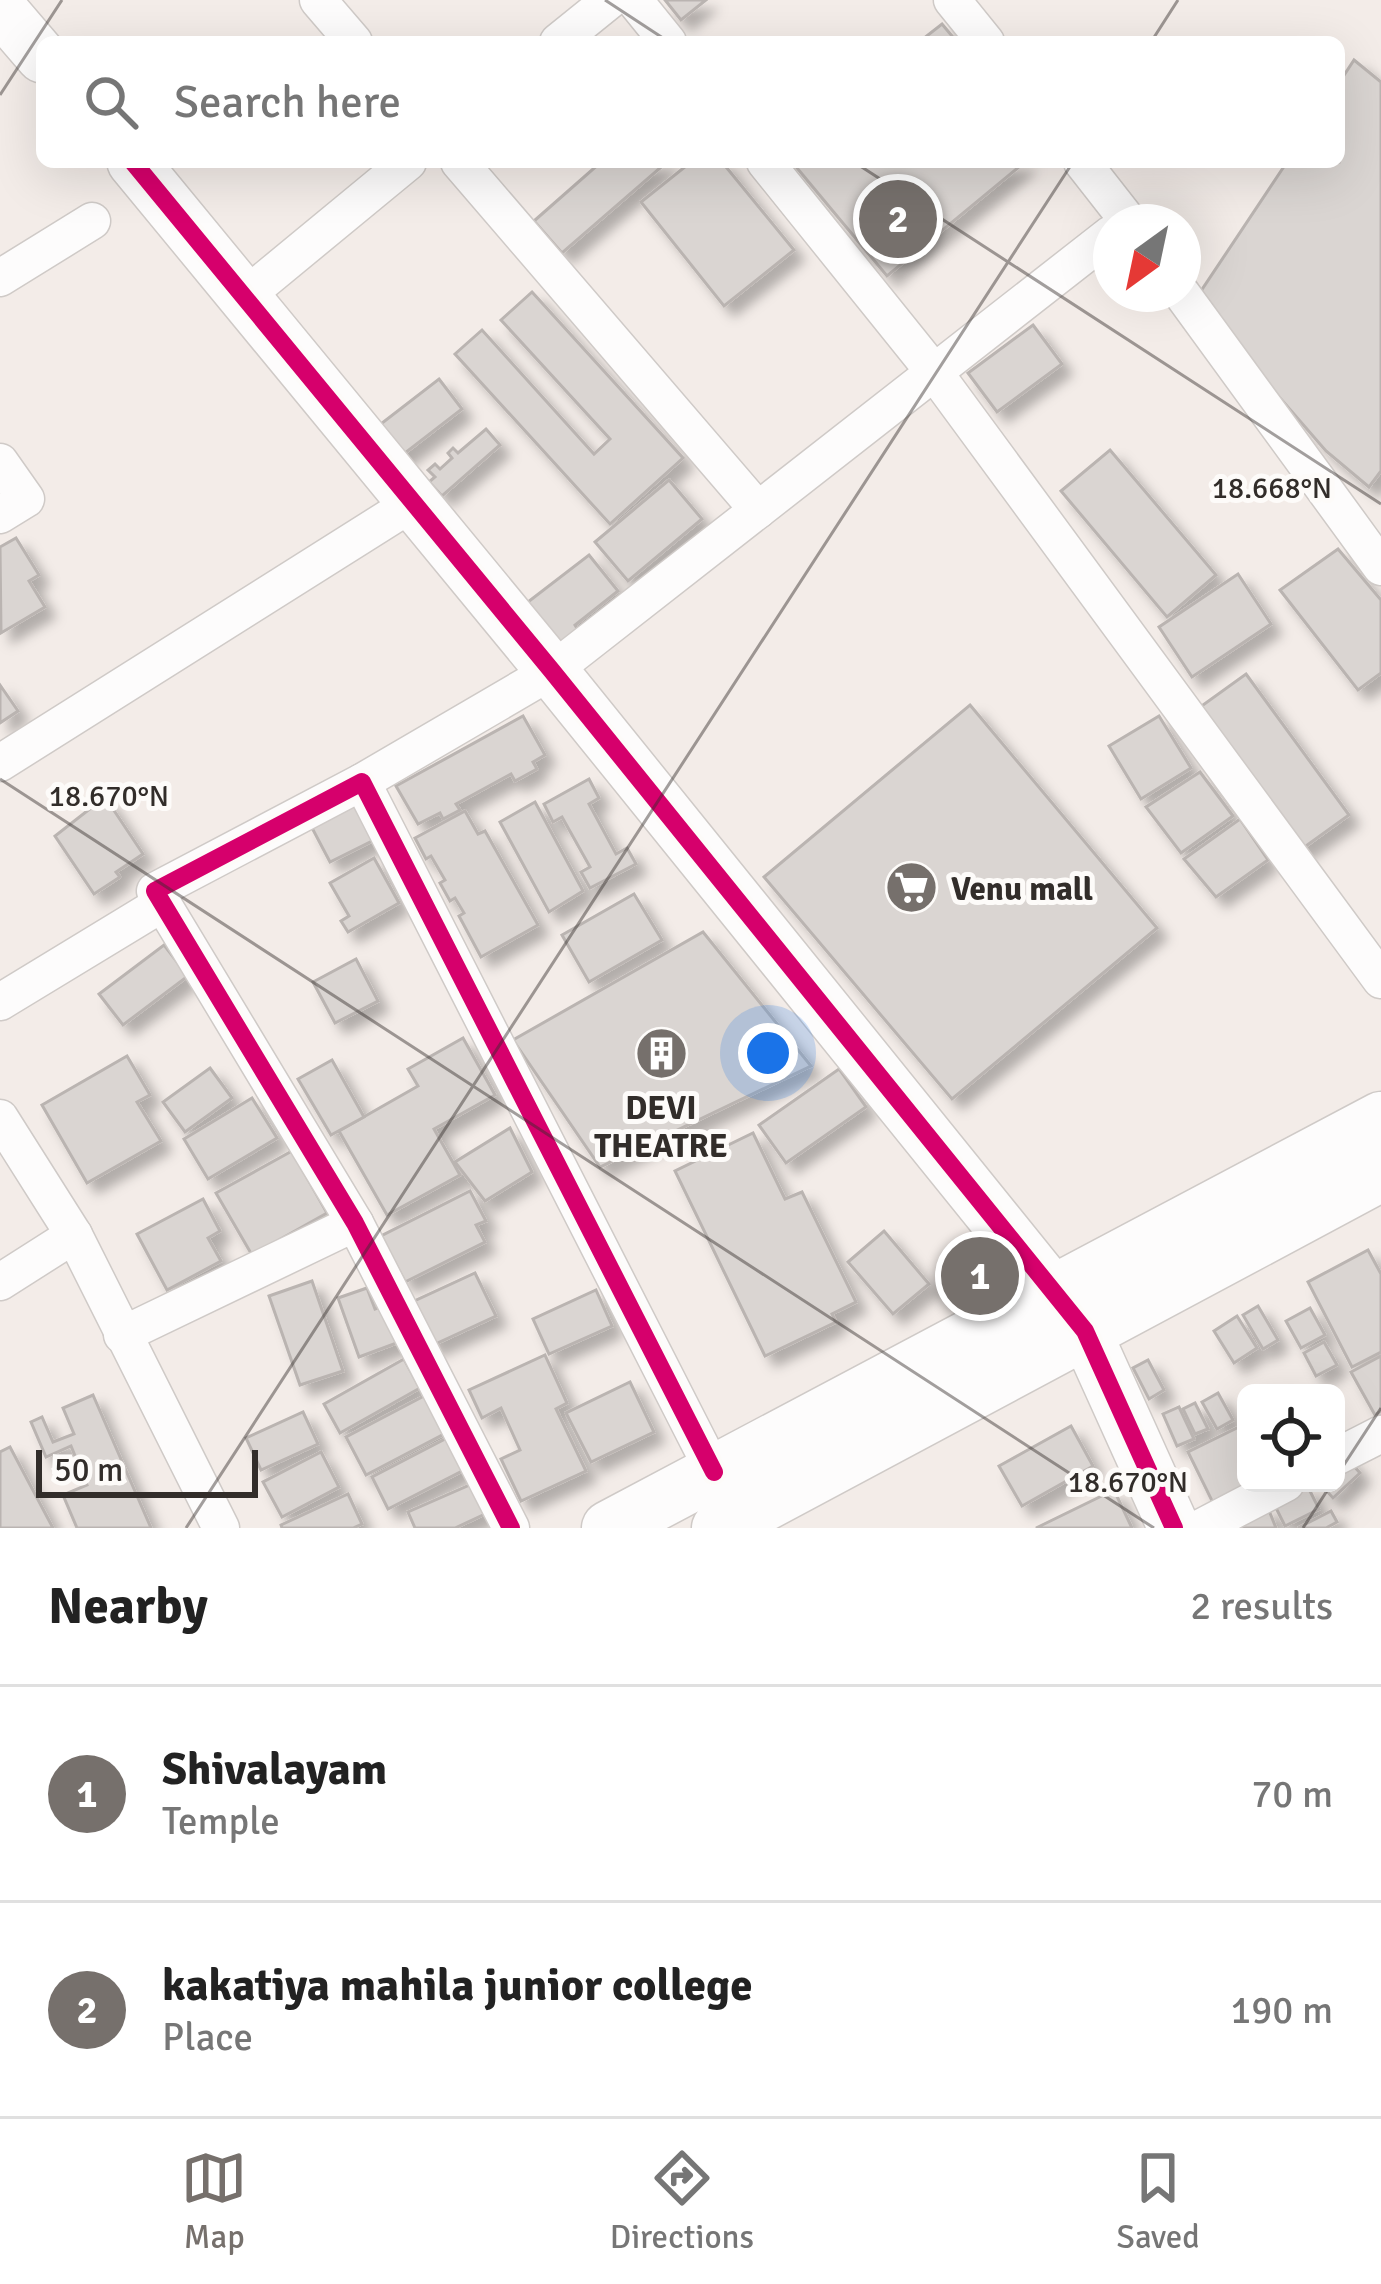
<!DOCTYPE html>
<meta charset="utf-8">
<style>
body{margin:0;font-family:Signika,sans-serif;background:#f6f6f6;color:#222}
.controls{position:absolute;right:36px;bottom:36px;display:grid;overflow:hidden;border-radius:18px;box-shadow:0 12px 48px #0002}
.controls button{width:108px;height:108px;display:grid;place-items:center;padding:0;border:0;border-bottom:3px solid #e0e0e0;background:#fff;color:#222;font:60px sans-serif}
.compass{position:absolute;left:1093px;top:204px;width:108px;height:108px;border-radius:50%;background:#fff;box-shadow:0 12px 48px #0002;rotate:213deg}
.scale{position:absolute;left:36px;bottom:30px;width:222px;box-sizing:border-box;padding-left:12px;border:6px solid #322d2a;border-top:0;font-size:33px;line-height:42px;white-space:nowrap;color:#322d2a;-webkit-text-stroke:9px #fdfbf9;paint-order:stroke}
.you{position:absolute;left:768px;top:1053px;width:42px;height:42px;margin:-30px;border:9px solid #fff;border-radius:50%;background:#1a73e8;box-shadow:0 0 0 18px #1a73e833}
.badge{display:grid;place-items:center;width:78px;height:78px;border-radius:50%;background:#76706c;color:#fff;font-size:39px;font-weight:700}
.pin{position:absolute;translate:-50% -50%;border:6px solid #fff;box-shadow:0 3px 12px #0006}
.list{margin:0;padding:0;list-style:none}
h2{display:flex;justify-content:space-between;align-items:center;height:156px;margin:0;padding:0 48px;font-size:51px}
h2 small{font-size:39px;font-weight:400;color:#767676}
.list li{display:grid;grid-template-columns:78px 1fr auto;gap:36px;align-items:center;box-sizing:border-box;height:216px;padding:0 48px;border-top:3px solid #e0e0e0}
.list b{display:block;font-size:45px;white-space:nowrap}
.list p{margin:0;font-size:39px;white-space:nowrap;color:#767676}
.list em{font-size:39px;font-style:normal;color:#767676}
.icon{flex:none;width:66px;height:66px;fill:none;stroke:currentColor;stroke-width:2;stroke-linecap:round;stroke-linejoin:round}
.map{position:relative;flex:none;width:1381px;height:1528px;overflow:hidden}
.search{position:absolute;background:#fff;box-shadow:0 12px 48px #0002;left:36px;right:36px;top:36px;height:132px;display:flex;align-items:center;gap:30px;box-sizing:border-box;padding:0 42px;border-radius:18px;color:#767676;font-size:45px}
.sheet{height:588px;background:#fff}
nav{display:flex;justify-content:space-around;align-items:center;box-sizing:border-box;height:168px;border-top:3px solid #e0e0e0;background:#fff;font-size:33px;color:#767676}
nav a{display:grid;justify-items:center;gap:6px}
nav .on{color:#76706c}
.map>svg:first-child{display:block}
.building{fill:#dad5d2;stroke:#bab4b1;stroke-width:3;filter:url(#shadow)}
.lines{fill:none;stroke-linecap:round;stroke-linejoin:round}
.street-casing{stroke:#cfcac7;stroke-width:39}
.secondary-casing{stroke:#cfcac7;stroke-width:54}
.primary-casing{stroke:#cfcac7;stroke-width:57}
.street{stroke:#fdfcfc;stroke-width:36}
.secondary{stroke:#fdfcfc;stroke-width:51}
.primary{stroke:#fdfcfc;stroke-width:54}
.cycleway-casing{stroke:#fdfbf9;stroke-width:26}
.cycleway{stroke:#d6006c;stroke-width:18}
.ticks{fill:none;stroke:#322d2a;stroke-width:3;stroke-opacity:0.45}
.labels{text-anchor:middle;stroke-width:10;stroke-linejoin:round;paint-order:stroke}
.poi-label{font-size:33px;font-weight:bold;fill:#322d2a;stroke:#fdfbf9;text-anchor:start}
.ticks-label{font-size:30px;text-anchor:middle;fill:#322d2a;stroke:#fdfbf9;stroke-width:10;stroke-linejoin:round;paint-order:stroke}
</style>
<div class="map">
<svg width="1381" height="1528" viewBox="0 0 1381 1528">
<defs>
<filter id="shadow"><feDropShadow dx="10" dy="10" stdDeviation="6" flood-color="#0004"/></filter>
</defs>
<rect width="100%" height="100%" fill="#f3ece8"/>
<g class="building">
<polygon points="665,0 706,0 681,20"/>
<polygon points="942,24 957,42 919,42"/>
<polygon points="1354,60 1381,82 1381,471 1369,487 1326,451 1195,300 1287,162 1339,162 1339,83"/>
<polygon points="601,162 667,162 562,253 534,221"/>
<polygon points="691,162 722,162 794,250 724,306 641,202"/>
<polygon points="792,162 1025,162 887,276"/>
<polygon points="532,292 683,458 610,524 455,354 482,330 594,454 610,439 501,320"/>
<polygon points="1033,325 1062,364 997,412 968,373"/>
<polygon points="439,379 462,409 396,460 373,430"/>
<polygon points="486,429 500,445 442,496 429,482 435,477 428,470 435,464 440,469 452,458 448,453 453,448 458,453"/>
<polygon points="1110,450 1216,575 1167,617 1061,491"/>
<polygon points="669,480 702,519 628,581 595,542"/>
<polygon points="16,538 39,575 29,581 45,607 1,633 0,547"/>
<polygon points="1338,549 1381,600 1381,673 1358,690 1280,590"/>
<polygon points="589,555 618,591 575,625 580,633 546,659 511,615"/>
<polygon points="1238,574 1271,624 1192,677 1159,627"/>
<polygon points="1246,674 1349,815 1299,851 1196,710"/>
<polygon points="0,685 18,711 0,723"/>
<polygon points="970,705 1157,928 952,1099 764,877"/>
<polygon points="523,716 545,755 533,762 537,769 515,781 511,774 456,804 460,810 443,819 440,813 418,824 396,786"/>
<polygon points="1159,716 1191,768 1141,799 1109,746"/>
<polygon points="1200,772 1233,816 1181,853 1146,807"/>
<polygon points="589,779 599,798 589,804 616,854 627,848 636,864 590,888 581,872 590,867 562,817 553,822 544,804"/>
<polygon points="105,797 143,854 116,872 120,877 94,894 55,836"/>
<polygon points="535,802 583,891 549,912 500,822"/>
<polygon points="355,804 374,840 330,862 311,826"/>
<polygon points="465,811 478,834 485,831 538,925 481,957 459,916 464,913 455,898 450,901 440,883 445,880 431,856 426,859 415,838"/>
<polygon points="1240,819 1268,860 1216,897 1184,859"/>
<polygon points="374,858 399,903 348,932 341,921 349,916 330,883"/>
<polygon points="634,894 662,940 589,982 562,935"/>
<polygon points="703,932 811,1066 600,1167 513,1040"/>
<polygon points="164,945 188,976 123,1025 99,994"/>
<polygon points="356,959 378,1001 335,1023 313,982"/>
<polygon points="463,1038 495,1095 434,1129 460,1175 387,1215 339,1131 418,1086 408,1069"/>
<polygon points="127,1056 150,1095 137,1102 161,1141 87,1183 42,1105"/>
<polygon points="332,1060 364,1117 331,1135 298,1079"/>
<polygon points="210,1068 232,1098 185,1132 163,1102"/>
<polygon points="839,1069 866,1107 786,1163 759,1125"/>
<polygon points="252,1098 277,1138 208,1179 184,1139"/>
<polygon points="510,1128 532,1172 485,1201 455,1162"/>
<polygon points="753,1133 785,1199 802,1192 856,1302 832,1314 836,1322 765,1356 675,1171"/>
<polygon points="292,1151 327,1213 252,1255 216,1193"/>
<polygon points="470,1191 486,1221 476,1225 485,1242 405,1282 381,1236"/>
<polygon points="203,1199 220,1231 208,1238 221,1261 167,1290 137,1234"/>
<polygon points="884,1231 929,1284 893,1314 848,1262"/>
<polygon points="1368,1250 1381,1274 1381,1352 1352,1367 1308,1282"/>
<polygon points="475,1273 496,1316 431,1346 410,1303"/>
<polygon points="312,1281 343,1371 300,1385 269,1296"/>
<polygon points="367,1288 375,1309 388,1304 402,1341 359,1357 338,1298"/>
<polygon points="596,1290 612,1326 549,1354 533,1319"/>
<polygon points="1258,1306 1278,1340 1263,1349 1243,1315"/>
<polygon points="1310,1308 1325,1335 1301,1348 1286,1321"/>
<polygon points="1237,1316 1257,1348 1234,1363 1214,1331"/>
<polygon points="1324,1342 1337,1365 1316,1376 1304,1353"/>
<polygon points="545,1355 567,1403 556,1409 586,1471 521,1501 501,1459 520,1450 501,1408 482,1418 469,1390"/>
<polygon points="1381,1356 1381,1411 1375,1415 1351,1372"/>
<polygon points="404,1359 420,1388 340,1433 324,1404"/>
<polygon points="1148,1360 1164,1390 1149,1399 1133,1368"/>
<polygon points="630,1382 654,1432 591,1462 566,1413"/>
<polygon points="1218,1393 1233,1420 1217,1429 1202,1402"/>
<polygon points="93,1395 151,1528 77,1528 63,1495 87,1485 71,1446 46,1457 31,1422 42,1417 53,1442 74,1434 63,1408"/>
<polygon points="424,1396 444,1434 366,1475 346,1437"/>
<polygon points="1195,1403 1208,1429 1195,1434 1183,1409"/>
<polygon points="1179,1407 1194,1439 1177,1446 1163,1414"/>
<polygon points="303,1412 318,1444 261,1470 246,1438"/>
<polygon points="1071,1426 1093,1466 1022,1506 999,1466"/>
<polygon points="1239,1427 1246,1442 1246,1483 1266,1483 1219,1515 1188,1452"/>
<polygon points="447,1438 464,1470 388,1509 372,1477"/>
<polygon points="10,1447 53,1528 0,1528 0,1452"/>
<polygon points="321,1452 339,1487 282,1517 263,1482"/>
<polygon points="1344,1455 1360,1473 1333,1498 1319,1483 1336,1483 1336,1462"/>
<polygon points="472,1484 485,1514 455,1528 415,1528 408,1512"/>
<polygon points="1308,1487 1319,1509 1285,1526 1274,1504"/>
<polygon points="1114,1490 1132,1528 1036,1528"/>
<polygon points="348,1494 362,1524 353,1528 282,1528 281,1525"/>
<polygon points="1268,1508 1276,1528 1222,1528"/>
<polygon points="1331,1511 1337,1522 1326,1528 1298,1528"/>
</g>
<g class="lines">
<defs>
<g id="street">
<polyline points="318,0 354,42"/>
<polyline points="634,0 668,42"/>
<polyline points="952,0 986,42"/>
<polyline points="558,42 610,0"/>
<polyline points="459,162 758,510"/>
<polyline points="765,162 934,372 1381,980"/>
<polyline points="1082,162 1129,222"/>
<polyline points="0,278 92,221"/>
<polyline points="1182,294 1381,567"/>
<polyline points="243,298 408,162"/>
<polyline points="0,462 26,499 0,515"/>
<polyline points="0,763 411,504"/>
<polyline points="362,782 552,671 1111,234"/>
<polyline points="0,1002 163,903"/>
<polyline points="0,1118 74,1235"/>
<polyline points="0,1282 74,1235 221,1528"/>
<polyline points="122,1335 355,1223"/>
<polyline points="1336,1457 1381,1434"/>
<polyline points="511,1528 355,1223 155,891 362,782 714,1472"/>
<polyline points="1200,1528 1286,1483"/>
</g>
<g id="secondary">
<polyline points="0,8 42,57"/>
<polyline points="133,162 552,671 1085,1331 1174,1528"/>
</g>
<g id="primary">
<polyline points="609,1528 1381,1119"/>
<polyline points="719,1528 1381,1174"/>
</g>
</defs>
<use href="#street" class="street-casing"/>
<use href="#secondary" class="secondary-casing"/>
<use href="#primary" class="primary-casing"/>
<use href="#street" class="street"/>
<use href="#secondary" class="secondary"/>
<use href="#primary" class="primary"/>
<defs>
<g id="cycleway">
<polyline points="133,162 552,671 1085,1331 1174,1528"/>
<polyline points="511,1528 355,1223 155,891 362,782 714,1472"/>
</g>
</defs>
<use href="#cycleway" class="cycleway-casing"/>
<use href="#cycleway" class="cycleway"/>
</g>
<path class="ticks" d="M605 0 669 42M1151 42 1178 0M0 95 62 0M854 162 1381 504M0 779 1154 1528M1336 1477 1381 1408M186 1528 1073 162M1303 1528 1332 1483"/>
<defs>
<symbol id="supermarket-disc" viewBox="-11 -11 22 22"><circle r="9.5" fill="#76706c" stroke="#fdfbf9"/><path d="M-6-5.5h2.5l.6 2H6L4.5 2H-2.5L-4.4-4H-6ZM-1.5 3.2a1.3 1.3 0 1 0 .1 0ZM3 3.2a1.3 1.3 0 1 0 .1 0Z" fill="#fff"/></symbol>
<symbol id="building-disc" viewBox="-11 -11 22 22"><circle r="9.5" fill="#76706c" stroke="#fdfbf9"/><path d="M-4-6H4V6H1V3H-1V6H-4ZM-2.5-4.3h1.7v1.8h-1.7ZM.8-4.3h1.7v1.8H.8ZM-2.5-1h1.7V.8h-1.7ZM.8-1h1.7V.8H.8Z" fill="#fff"/></symbol>
</defs>
<g fill-rule="evenodd">
<use href="#supermarket-disc" x="882" y="858" width="59" height="59"/>
<use href="#building-disc" x="632" y="1024" width="59" height="59"/>
</g>
<g class="labels">
<g class="poi-label">
<text x="951" y="900">Venu mall</text>
<text x="661" y="1119" text-anchor="middle">DEVI<tspan x="661" dy="38">THEATRE</tspan></text>
</g>
</g>
<g class="ticks-label">
<text x="1272" y="498">18.668°N</text>
<text x="109" y="806">18.670°N</text>
<text x="1128" y="1492">18.670°N</text>
</g>
</svg>
<div class="controls">
<button><svg class="icon" aria-label="locate" viewBox="0 0 24 24"><circle cx="12" cy="12" r="6"/><path d="M12 2v4M12 18v4M2 12h4M18 12h4"/></svg></button>
</div>
<svg class="compass" viewBox="-18 -18 36 36"><path d="M0-13l5 13h-10z" fill="#e53935"/><path d="M0 13l5-13h-10z" fill="#767676"/></svg>
<div class="scale">50 m</div>
<div class="you"></div>
<div class="pin badge" style="left:980px;top:1276px">1</div>
<div class="pin badge" style="left:898px;top:219px">2</div>
<div class="search"><svg class="icon" aria-label="search" viewBox="0 0 24 24"><circle cx="10" cy="10" r="6"/><path d="M15 15l6 6"/></svg>Search here</div>
</div>
<section class="sheet">
<h2>Nearby<small>2 results</small></h2>
<ul class="list">
<li><span class="badge">1</span><div><b>Shivalayam</b><p>Temple</p></div><em>70 m</em></li>
<li><span class="badge">2</span><div><b>kakatiya mahila junior college</b><p>Place</p></div><em>190 m</em></li>
</ul>
</section>
<nav>
<a class="on"><svg class="icon" aria-label="map" viewBox="0 0 24 24"><path d="M3 6l6-2 6 2 6-2v14l-6 2-6-2-6 2zM9 4v14M15 6v14"/></svg>Map</a>
<a><svg class="icon" aria-label="directions" viewBox="0 0 24 24"><path d="M12 3l9 9-9 9-9-9zM9 14v-3h6M13 9l2 2-2 2"/></svg>Directions</a>
<a><svg class="icon" aria-label="saved" viewBox="0 0 24 24"><path d="M7 4h10v16l-5-4-5 4z"/></svg>Saved</a>
</nav>
